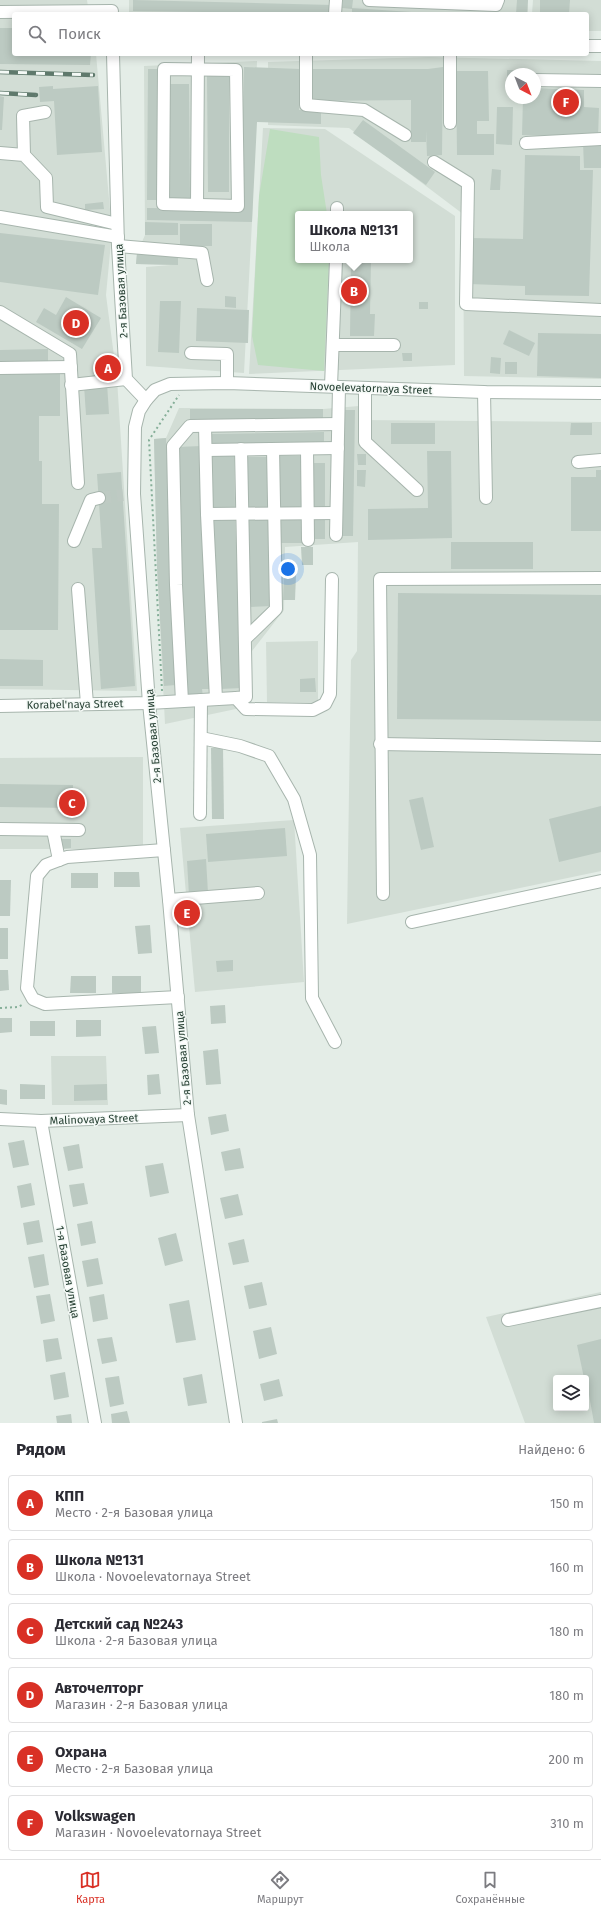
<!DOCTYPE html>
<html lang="ru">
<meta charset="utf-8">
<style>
body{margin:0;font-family:"Fira Sans",sans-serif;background:#f7f7f7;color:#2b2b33}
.controls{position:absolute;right:12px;bottom:12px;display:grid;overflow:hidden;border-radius:4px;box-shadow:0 2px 10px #0003}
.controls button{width:36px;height:36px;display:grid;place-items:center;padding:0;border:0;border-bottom:1px solid #e1e1e2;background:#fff;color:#2b2b33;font:20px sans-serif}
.compass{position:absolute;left:505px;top:68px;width:36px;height:36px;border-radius:50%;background:#fff;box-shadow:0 2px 10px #0003;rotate:138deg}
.you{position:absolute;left:288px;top:569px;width:14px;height:14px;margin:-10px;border:3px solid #fff;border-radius:50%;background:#1a73e8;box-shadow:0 0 0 6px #1a73e833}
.badge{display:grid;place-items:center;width:26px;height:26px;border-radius:50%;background:#d93025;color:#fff;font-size:13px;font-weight:700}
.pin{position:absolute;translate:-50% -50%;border:2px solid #fff;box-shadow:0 1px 4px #0006}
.popup{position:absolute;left:295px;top:211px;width:118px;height:52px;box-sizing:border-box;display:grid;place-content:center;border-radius:4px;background:#fff;filter:drop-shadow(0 1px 3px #0005);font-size:13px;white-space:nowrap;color:#7c7c81}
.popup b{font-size:15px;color:#2b2b33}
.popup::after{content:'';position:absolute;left:50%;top:100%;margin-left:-8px;border:8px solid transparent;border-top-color:#fff}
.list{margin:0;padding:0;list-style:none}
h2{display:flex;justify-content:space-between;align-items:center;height:52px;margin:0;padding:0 16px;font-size:17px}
h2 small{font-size:13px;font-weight:400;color:#7c7c81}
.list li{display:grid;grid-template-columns:26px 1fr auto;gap:12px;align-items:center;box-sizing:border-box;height:56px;margin:0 8px 8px;padding:0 8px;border:1px solid #e1e1e2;border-radius:4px}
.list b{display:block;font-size:15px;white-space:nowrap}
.list p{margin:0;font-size:13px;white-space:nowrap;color:#7c7c81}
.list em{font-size:13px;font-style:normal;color:#7c7c81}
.icon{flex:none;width:22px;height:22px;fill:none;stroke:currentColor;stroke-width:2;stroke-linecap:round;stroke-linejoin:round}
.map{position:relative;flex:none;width:601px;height:1423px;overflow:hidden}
.search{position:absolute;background:#fff;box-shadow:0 2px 10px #0003;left:12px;right:12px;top:12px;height:44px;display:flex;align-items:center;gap:10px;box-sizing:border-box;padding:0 14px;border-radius:4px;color:#7c7c81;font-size:15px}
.sheet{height:436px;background:#fff}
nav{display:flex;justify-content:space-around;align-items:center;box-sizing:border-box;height:56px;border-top:1px solid #e1e1e2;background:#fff;font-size:11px;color:#7c7c81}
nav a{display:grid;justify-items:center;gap:2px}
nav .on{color:#d93025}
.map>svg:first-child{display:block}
.built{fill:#d2ddd5;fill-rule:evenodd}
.green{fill:#beddbf}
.building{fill:#bccac2}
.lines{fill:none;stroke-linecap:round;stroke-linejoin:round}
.minor-tunnel{stroke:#becac3;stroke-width:12;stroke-dasharray:12 6;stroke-linecap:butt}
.minor-casing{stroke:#a7b5ad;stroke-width:14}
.path{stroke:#86af99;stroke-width:2;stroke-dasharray:2 3;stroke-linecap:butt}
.minor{stroke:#fff;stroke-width:12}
.rail-casing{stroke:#5f796c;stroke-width:4.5}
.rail{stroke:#f4f9f6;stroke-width:3;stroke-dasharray:9;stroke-linecap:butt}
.labels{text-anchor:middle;stroke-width:3;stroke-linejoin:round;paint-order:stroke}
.street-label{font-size:11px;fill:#243e31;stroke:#f4f9f6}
</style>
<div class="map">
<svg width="601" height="1423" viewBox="0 0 601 1423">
<rect width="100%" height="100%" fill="#e4ede7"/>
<g class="built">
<polygon points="0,0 87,0 89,14 14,14 14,54 96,54 112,232 106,295 117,379 137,691 0,689"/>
<rect x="129" y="0" width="399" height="14"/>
<polygon points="533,0 601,0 601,31 587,31 587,14 532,14"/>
<path d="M429 57 601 61V379L464 376 463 214 349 128 268 125V62ZM511 74H535V98H511Z"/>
<polygon points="257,61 252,222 244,373 146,366 146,267 171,265 136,264 137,253 145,235 144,66"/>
<path d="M263 128 325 129 455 216V365L249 374ZM298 214H410V260H298Z"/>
<polygon points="359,406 359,420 601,422 601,871 347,924 351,660 357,651 358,542 285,547 284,610 252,651 250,706 165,724 157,568 154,439 166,438 179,408 323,409"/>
<polygon points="318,641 318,703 267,702 266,642"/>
<polygon points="143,757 143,849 0,849 0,758"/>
<polygon points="294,820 304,982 195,992 180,828"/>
<polygon points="51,1056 106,1056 108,1105 52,1105"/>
<path d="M601 1292V1423H525L486 1317ZM556 1378H586V1408H556Z"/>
</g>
<polygon class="green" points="270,129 319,137 321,175 327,214 298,214 298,260 329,260 324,371 258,365 252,336 259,196"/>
<g class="building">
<polygon points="133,0 333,5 332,14 133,11"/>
<polygon points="343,0 353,0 352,8 441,14 352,14 352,9 342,8"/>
<polygon points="517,0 528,0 527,14 516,14"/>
<polygon points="540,0 570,0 569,14 540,14"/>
<polygon points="0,28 14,28 14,54 91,54 90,65 0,64"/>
<polygon points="244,67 300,69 299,110 321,110 321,124 257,122 252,222 147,220 147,208 241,209"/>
<polygon points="443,67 442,155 427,156 426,130 426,142 411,142 411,100 313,101 312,69 428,69"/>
<polygon points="148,69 160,69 160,200 147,200"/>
<polygon points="507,70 518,70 518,74 511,74 511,89 507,89"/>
<polygon points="456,71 488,71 489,121 477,121 477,134 494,134 494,155 457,155"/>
<polygon points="207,76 229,76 229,192 208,192"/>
<polygon points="167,84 189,84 190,198 168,198"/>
<polygon points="53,86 53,89 98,86 102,152 57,155 54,101 40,102 39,87"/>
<polygon points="535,88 584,90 584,107 599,108 598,137 522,135 523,98 535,98"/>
<polygon points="0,96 4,97 2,130 0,130"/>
<polygon points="497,107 513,107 512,145 496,144"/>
<polygon points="363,120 435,172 426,185 353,133"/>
<polygon points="601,141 601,168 584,168 583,142"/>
<polygon points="525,155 580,156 580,170 593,170 589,296 525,295 525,286 469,284 470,238 523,239"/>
<polygon points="492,169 501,170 500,190 490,190"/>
<polygon points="103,202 104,209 85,210 85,204"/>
<polygon points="145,222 178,223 178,235 145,235"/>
<rect x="180" y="224" width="32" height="22"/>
<polygon points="0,233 105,245 98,295 0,282"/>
<polygon points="137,253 178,254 178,265 136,264"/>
<polygon points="351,260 371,260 370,314 375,314 374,336 350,336"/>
<polygon points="225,296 236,297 236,308 225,307"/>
<polygon points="66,297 101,318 82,349 36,322 44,308 56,315"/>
<polygon points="160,301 181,301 179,353 158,352"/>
<rect x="419" y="302" width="9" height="7"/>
<polygon points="197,308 249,310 248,343 196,341"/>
<polygon points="509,330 535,343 529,356 503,344"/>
<polygon points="538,333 601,334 601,378 537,376"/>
<polygon points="48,349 48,365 0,364 0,350"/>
<polygon points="402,353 412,353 412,361 403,361"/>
<polygon points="491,357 501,358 500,374 490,373"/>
<rect x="505" y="362" width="12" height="12"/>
<polygon points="102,364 113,364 114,372 103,373"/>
<polygon points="0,374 60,374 60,416 39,416 39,461 42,461 42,504 59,504 58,630 0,630"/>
<polygon points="107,383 109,414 86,415 84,385"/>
<rect x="190" y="409" width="133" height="12"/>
<polygon points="343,410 355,410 353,536 342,536"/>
<rect x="391" y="423" width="44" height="21"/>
<polygon points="571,423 592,423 592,435 570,435"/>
<polygon points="324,432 324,443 210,444 210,434"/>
<polygon points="166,438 176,685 164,686 157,568 154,439"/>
<polygon points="201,446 210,689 202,689 203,697 187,698 181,584 178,447"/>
<polygon points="427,451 451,451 452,538 368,540 368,509 428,508"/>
<polygon points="357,454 366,454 366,465 358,465"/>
<polygon points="212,456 234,456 235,508 213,509"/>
<polygon points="278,456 301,456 302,510 279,510"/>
<polygon points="245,457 269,457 270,510 247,511"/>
<polygon points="313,463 325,463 325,507 314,507"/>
<polygon points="357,470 366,470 365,487 357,486"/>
<polygon points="596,470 601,470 601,531 571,531 571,477 596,477"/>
<polygon points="121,472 135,686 101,689 92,548 102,548 97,474"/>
<polygon points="235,519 242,688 220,689 214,520"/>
<polygon points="270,519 272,606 249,607 247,520"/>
<polygon points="279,519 303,520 303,543 279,543"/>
<rect x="313" y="519" width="12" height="20"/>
<rect x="451" y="542" width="82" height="27"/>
<polygon points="301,547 313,547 313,565 302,565"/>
<polygon points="284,575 296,575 295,600 283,600"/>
<polygon points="398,593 601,595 601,721 397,719"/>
<polygon points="0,659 43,660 43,686 0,686"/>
<polygon points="315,678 316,692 300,692 300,679"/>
<polygon points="223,747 224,819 212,819 211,748"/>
<polygon points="0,784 73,785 73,808 0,807"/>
<polygon points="423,797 434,847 421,850 409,800"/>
<polygon points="601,806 601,852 559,862 549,819"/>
<polygon points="285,828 287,856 208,862 206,834"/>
<polygon points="61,839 71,839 71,848 61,849"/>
<polygon points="206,859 208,893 189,895 187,861"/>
<polygon points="114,872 139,872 140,887 114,887"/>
<rect x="71" y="873" width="27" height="15"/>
<polygon points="0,880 11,880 10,916 0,916"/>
<polygon points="182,906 190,906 191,921 184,921"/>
<polygon points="150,925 152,953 138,954 135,926"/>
<rect x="0" y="928" width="8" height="31"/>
<polygon points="233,960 233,971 217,972 216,961"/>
<polygon points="0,970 8,970 9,990 0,991"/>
<polygon points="71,976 96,976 96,993 70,993"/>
<rect x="112" y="976" width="29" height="17"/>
<polygon points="225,1005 226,1023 211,1024 210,1006"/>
<polygon points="0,1018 12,1018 12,1032 0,1033"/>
<polygon points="76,1020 101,1020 101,1036 76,1037"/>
<rect x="30" y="1021" width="25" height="15"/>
<polygon points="156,1026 159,1053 145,1054 142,1027"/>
<polygon points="218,1049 221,1084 206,1085 203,1051"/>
<polygon points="159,1074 161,1094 148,1095 147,1075"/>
<polygon points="20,1084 45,1085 45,1099 20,1099"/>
<polygon points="107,1084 107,1100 74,1101 74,1085"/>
<polygon points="0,1089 7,1090 7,1105 0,1104"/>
<polygon points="226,1114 229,1131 211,1135 208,1117"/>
<polygon points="24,1140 29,1165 13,1168 8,1143"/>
<polygon points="79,1144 83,1168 68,1171 63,1147"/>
<polygon points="240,1148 244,1168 225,1171 221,1152"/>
<polygon points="163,1163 169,1193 150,1197 145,1166"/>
<polygon points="31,1183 35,1205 21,1208 17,1186"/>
<polygon points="84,1183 88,1204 73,1207 69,1185"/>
<polygon points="238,1194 243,1215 225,1219 220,1198"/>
<polygon points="39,1220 43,1242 27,1245 23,1223"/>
<polygon points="92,1221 96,1243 81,1246 77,1224"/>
<polygon points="176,1233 183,1261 165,1266 158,1238"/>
<polygon points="244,1239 249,1262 233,1265 228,1243"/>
<polygon points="44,1254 49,1285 34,1288 28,1257"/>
<polygon points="98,1258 103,1284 87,1287 82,1261"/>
<polygon points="262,1282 267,1305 249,1309 244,1286"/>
<polygon points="50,1294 55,1321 41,1324 36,1296"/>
<polygon points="104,1294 108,1319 93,1322 89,1297"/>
<polygon points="189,1300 196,1340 176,1343 169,1304"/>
<polygon points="271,1327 277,1354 259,1359 253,1331"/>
<polygon points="112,1337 117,1361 102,1364 97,1339"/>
<polygon points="58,1338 62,1359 46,1362 43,1340"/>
<polygon points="601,1339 601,1423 594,1423 586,1378 584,1378 577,1345"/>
<polygon points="65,1372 69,1397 54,1400 50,1375"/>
<polygon points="202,1374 207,1403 188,1406 183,1378"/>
<polygon points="119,1376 124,1404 110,1407 105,1378"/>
<polygon points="279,1379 283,1396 264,1401 260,1384"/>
<polygon points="127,1411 130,1423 112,1423 111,1414"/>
<polygon points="71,1414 72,1423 57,1423 56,1416"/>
<polygon points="277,1419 278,1423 262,1423 262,1422"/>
</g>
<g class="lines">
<polyline class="minor-tunnel" points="99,498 123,495"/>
<defs>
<g id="minor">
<polyline points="369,0 496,5 498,0"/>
<polyline points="0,12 112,11"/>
<polyline points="335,14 336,0"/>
<polyline points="587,46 601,46"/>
<polyline points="113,54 118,246 126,379 146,400"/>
<polyline points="306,54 306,105 364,110 405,135"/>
<polyline points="450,54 450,123"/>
<polygon points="164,69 236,70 238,206 163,204"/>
<polyline points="535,80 601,81"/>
<polyline points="526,143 601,139"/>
<polyline points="0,153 24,155 46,178 47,207 117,224"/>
<polyline points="24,155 23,116 45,112"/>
<polyline points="434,162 468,183 466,304 601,310"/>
<polyline points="197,205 198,54"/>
<polyline points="337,214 337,208"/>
<polyline points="0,217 118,237"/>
<polyline points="118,246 202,253 207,280"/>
<polyline points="0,312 70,354 78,483"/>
<polyline points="333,345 394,345"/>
<polyline points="191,353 227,354 227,383"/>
<polyline points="0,368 71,367"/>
<polyline points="71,385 126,379"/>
<polyline points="331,386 336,260"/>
<polyline points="365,388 365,442 417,490"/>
<polyline points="484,392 486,498"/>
<polyline points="205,426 207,514 216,699"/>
<polyline points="307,449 308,540"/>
<polyline points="206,450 338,448"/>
<polyline points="578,462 601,460"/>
<polyline points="207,514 336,513"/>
<polyline points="336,535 339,387"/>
<polyline points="74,541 91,500 99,498"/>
<polyline points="78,589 87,704"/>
<polyline points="245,639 276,609 273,449"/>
<polyline points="236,698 246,697 241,449"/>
<polyline points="182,701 176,585 173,446 190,426 338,424"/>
<polyline points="0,706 149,703 236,698 246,709 313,710 325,704 330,694 332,579"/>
<polyline points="201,738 240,746 269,756 294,799 310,855 312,998 335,1042"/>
<polyline points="380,744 601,748"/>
<polyline points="200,814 201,700"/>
<polyline points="0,829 79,830"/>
<polyline points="53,830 59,860"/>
<polyline points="164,850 67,857 46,865 37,876 27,988 33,999 45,1004 178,997"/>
<polyline points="383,894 380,579 601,578"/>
<polyline points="169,900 258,893"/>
<polyline points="412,922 601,881"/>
<polyline points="0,1119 41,1121 188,1115"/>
<polyline points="41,1121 95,1423"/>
<polyline points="508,1320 601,1301"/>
<polyline points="236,1423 188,1115 169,900 149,703 134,494 135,427 139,411 146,400 155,390 170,384 227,383 484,392 601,393"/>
</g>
</defs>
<use href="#minor" class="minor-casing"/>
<g class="path">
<polyline points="162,691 149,440 179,395"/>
<polyline points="0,1008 18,1007 22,1005"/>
</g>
<use href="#minor" class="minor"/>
<defs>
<g id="rail">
<polyline points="0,72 93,75"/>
<polyline points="0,93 36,95"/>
</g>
</defs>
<use href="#rail" class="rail-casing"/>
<use href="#rail" class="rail"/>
</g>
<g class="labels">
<g class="street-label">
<text transform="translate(121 291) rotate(-93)" y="4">2-я Базовая улица</text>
<text transform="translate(371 388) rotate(2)" y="4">Novoelevatornaya Street</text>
<text transform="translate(75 704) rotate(-1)" y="4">Korabel'naya Street</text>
<text transform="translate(153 736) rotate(-95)" y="4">2-я Базовая улица</text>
<text transform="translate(183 1058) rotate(-95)" y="4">2-я Базовая улица</text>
<text transform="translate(94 1119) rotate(-2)" y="4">Malinovaya Street</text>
<text transform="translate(68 1272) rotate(80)" y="4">1-я Базовая улица</text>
</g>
</g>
</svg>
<div class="controls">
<button><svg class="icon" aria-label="layers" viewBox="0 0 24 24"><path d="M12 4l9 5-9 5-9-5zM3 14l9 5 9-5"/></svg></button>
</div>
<svg class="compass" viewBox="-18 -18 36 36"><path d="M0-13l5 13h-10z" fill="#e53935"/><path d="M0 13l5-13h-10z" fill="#7c7c81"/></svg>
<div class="you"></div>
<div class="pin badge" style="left:108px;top:368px">A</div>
<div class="pin badge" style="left:354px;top:291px">B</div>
<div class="popup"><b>Школа №131</b>Школа</div>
<div class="pin badge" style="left:72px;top:803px">C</div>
<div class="pin badge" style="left:76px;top:323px">D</div>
<div class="pin badge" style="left:187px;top:913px">E</div>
<div class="pin badge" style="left:566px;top:102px">F</div>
<div class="search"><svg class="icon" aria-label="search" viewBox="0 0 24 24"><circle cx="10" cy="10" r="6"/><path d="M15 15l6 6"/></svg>Поиск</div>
</div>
<section class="sheet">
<h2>Рядом<small>Найдено: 6</small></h2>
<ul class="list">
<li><span class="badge">A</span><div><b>КПП</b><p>Место · 2-я Базовая улица</p></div><em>150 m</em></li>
<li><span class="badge">B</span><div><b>Школа №131</b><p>Школа · Novoelevatornaya Street</p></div><em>160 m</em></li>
<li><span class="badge">C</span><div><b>Детский сад №243</b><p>Школа · 2-я Базовая улица</p></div><em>180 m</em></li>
<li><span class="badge">D</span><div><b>Авточелторг</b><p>Магазин · 2-я Базовая улица</p></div><em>180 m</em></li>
<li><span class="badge">E</span><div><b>Охрана</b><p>Место · 2-я Базовая улица</p></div><em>200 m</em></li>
<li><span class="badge">F</span><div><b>Volkswagen</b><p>Магазин · Novoelevatornaya Street</p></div><em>310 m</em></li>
</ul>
</section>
<nav>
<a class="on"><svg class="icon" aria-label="map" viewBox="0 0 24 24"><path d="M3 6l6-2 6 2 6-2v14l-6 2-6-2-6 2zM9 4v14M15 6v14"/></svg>Карта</a>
<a><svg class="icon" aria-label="directions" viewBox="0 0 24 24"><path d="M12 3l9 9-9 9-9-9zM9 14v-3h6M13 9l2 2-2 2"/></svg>Маршрут</a>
<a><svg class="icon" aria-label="saved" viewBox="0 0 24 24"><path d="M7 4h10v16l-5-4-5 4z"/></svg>Сохранённые</a>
</nav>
